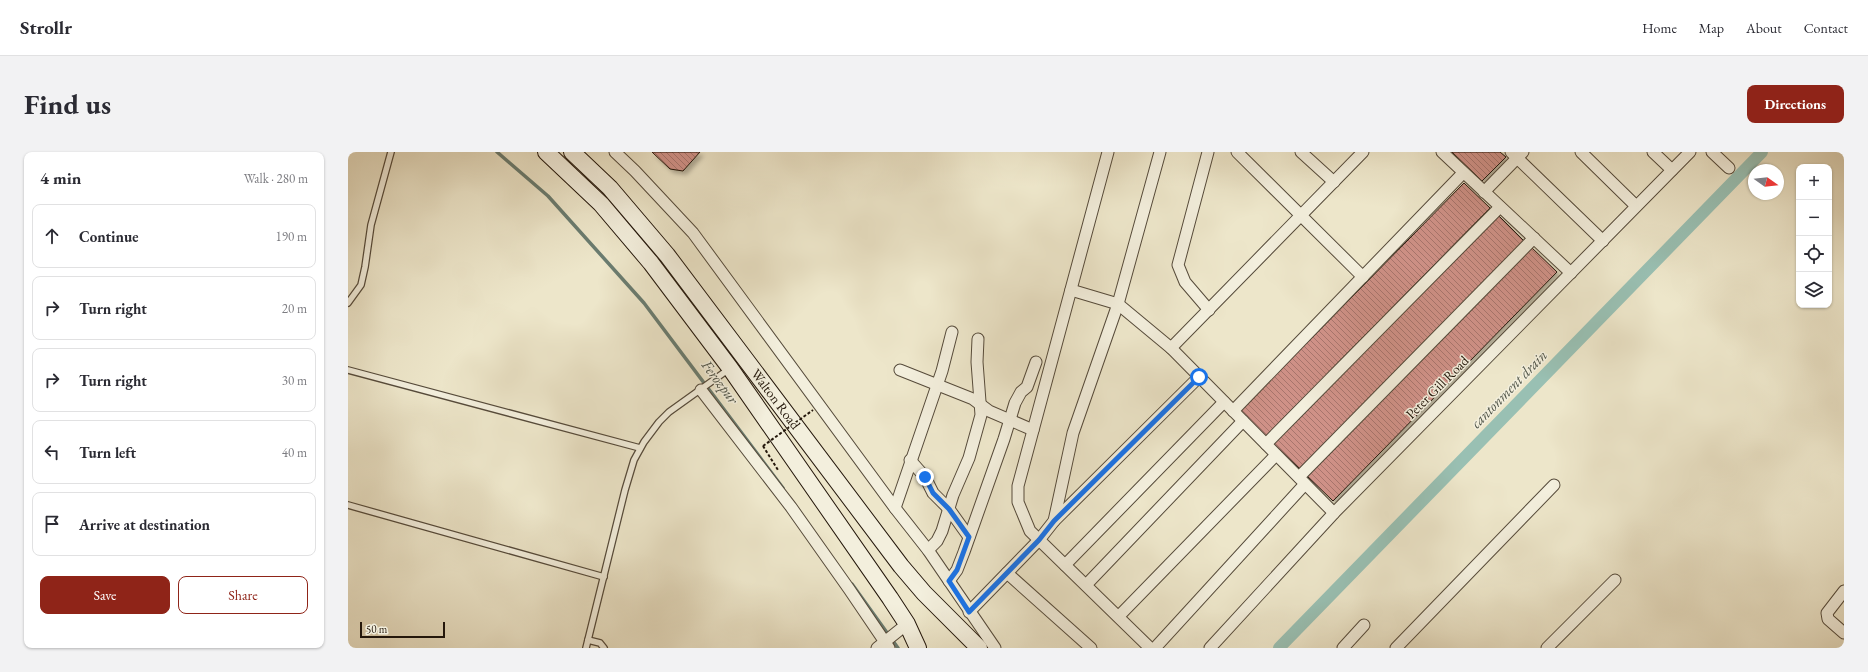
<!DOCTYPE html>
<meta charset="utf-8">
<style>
body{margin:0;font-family:"EB Garamond",serif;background:#f2f2f3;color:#2b2b33}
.controls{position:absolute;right:12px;top:12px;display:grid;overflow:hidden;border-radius:8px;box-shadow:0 1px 3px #0004}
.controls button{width:36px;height:36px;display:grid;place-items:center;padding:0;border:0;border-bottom:1px solid #e1e1e2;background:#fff;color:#2b2b33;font:20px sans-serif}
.compass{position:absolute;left:1400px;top:12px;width:36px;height:36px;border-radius:50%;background:#fff;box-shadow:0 1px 3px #0004;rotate:105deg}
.scale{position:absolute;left:12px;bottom:10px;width:85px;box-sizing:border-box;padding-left:4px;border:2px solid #24170b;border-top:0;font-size:11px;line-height:14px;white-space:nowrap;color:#24170b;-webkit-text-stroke:3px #f3efdd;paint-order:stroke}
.stop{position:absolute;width:12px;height:12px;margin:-9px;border:3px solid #1a73e8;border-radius:50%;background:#fff}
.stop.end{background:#1a73e8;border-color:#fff;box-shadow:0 1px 4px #0008}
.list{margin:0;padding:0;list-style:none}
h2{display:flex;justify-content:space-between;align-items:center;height:52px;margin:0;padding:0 16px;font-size:17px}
h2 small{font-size:13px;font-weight:400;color:#7c7c81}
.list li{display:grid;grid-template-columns:26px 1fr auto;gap:12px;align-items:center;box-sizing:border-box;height:64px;margin:0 8px 8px;padding:0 8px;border:1px solid #e1e1e2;border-radius:8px}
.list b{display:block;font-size:15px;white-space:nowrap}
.list em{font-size:13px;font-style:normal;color:#7c7c81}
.actions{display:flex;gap:8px;padding:12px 16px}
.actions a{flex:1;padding:9px 0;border:1px solid #8f2418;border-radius:8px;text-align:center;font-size:14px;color:#8f2418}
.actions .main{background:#8f2418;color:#fff}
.icon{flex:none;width:22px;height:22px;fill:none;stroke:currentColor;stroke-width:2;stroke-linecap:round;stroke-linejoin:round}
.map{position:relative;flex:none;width:1496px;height:496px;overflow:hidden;border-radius:8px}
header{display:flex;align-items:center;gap:24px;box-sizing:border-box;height:56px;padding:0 20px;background:#fff;border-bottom:1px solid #e1e1e2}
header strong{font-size:19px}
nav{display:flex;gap:22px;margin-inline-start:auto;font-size:14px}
.intro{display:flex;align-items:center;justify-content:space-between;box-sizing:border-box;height:96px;padding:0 24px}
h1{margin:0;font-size:28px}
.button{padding:10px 18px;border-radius:8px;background:#8f2418;color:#fff;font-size:14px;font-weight:700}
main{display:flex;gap:24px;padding:0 24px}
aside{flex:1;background:#fff;border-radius:8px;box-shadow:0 1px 3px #0004}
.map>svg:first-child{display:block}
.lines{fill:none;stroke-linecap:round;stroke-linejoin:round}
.stream{stroke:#6a7c70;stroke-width:3.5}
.canal{stroke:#99c0b3;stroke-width:12}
.building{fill:url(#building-back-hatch);stroke:#24170b;filter:url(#shadow)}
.lane-casing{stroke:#564b3b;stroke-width:8}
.street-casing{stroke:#564b3b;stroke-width:13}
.secondary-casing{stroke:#24170b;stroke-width:18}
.path{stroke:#24170b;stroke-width:2;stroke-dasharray:3 2;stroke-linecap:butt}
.lane{stroke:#f3efdd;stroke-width:5.5}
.street{stroke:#f3efdd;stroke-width:11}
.secondary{stroke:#f3efdd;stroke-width:16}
.path-bridge{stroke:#24170b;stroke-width:2;stroke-dasharray:3 2;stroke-linecap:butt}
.route{stroke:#1a73e8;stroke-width:5}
.labels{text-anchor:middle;stroke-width:3;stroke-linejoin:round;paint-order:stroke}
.street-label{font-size:14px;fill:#24170b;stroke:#f3efdd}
.water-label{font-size:15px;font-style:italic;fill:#4d5246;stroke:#f3efdd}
</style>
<header>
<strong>Strollr</strong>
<nav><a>Home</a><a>Map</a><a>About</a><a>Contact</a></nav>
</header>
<div class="intro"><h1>Find us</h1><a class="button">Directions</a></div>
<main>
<aside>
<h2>4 min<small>Walk · 280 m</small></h2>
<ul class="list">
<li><svg class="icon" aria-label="ahead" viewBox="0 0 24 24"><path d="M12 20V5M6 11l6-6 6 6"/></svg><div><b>Continue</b></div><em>190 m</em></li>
<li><svg class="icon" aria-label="right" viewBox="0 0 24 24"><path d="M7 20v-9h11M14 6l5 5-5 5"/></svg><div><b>Turn right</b></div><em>20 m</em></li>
<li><svg class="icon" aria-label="right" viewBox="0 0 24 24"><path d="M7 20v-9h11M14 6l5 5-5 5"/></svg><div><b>Turn right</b></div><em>30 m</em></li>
<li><svg class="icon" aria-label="left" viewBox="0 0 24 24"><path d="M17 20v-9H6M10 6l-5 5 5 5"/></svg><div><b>Turn left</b></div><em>40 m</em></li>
<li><svg class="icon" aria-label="arrive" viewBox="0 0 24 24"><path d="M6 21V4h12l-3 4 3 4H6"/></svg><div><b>Arrive at destination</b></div></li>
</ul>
<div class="actions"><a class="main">Save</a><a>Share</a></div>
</aside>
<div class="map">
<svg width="1496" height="496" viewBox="0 0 1496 496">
<defs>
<pattern id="building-back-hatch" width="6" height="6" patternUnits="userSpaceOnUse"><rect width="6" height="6" fill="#cf9187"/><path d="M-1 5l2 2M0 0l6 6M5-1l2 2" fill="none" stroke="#a8756d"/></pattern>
<filter id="shadow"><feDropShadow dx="3.5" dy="3.5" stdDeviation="2" flood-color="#0004"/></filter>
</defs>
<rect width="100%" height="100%" fill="#ede6ca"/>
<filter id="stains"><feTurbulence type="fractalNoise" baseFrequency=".005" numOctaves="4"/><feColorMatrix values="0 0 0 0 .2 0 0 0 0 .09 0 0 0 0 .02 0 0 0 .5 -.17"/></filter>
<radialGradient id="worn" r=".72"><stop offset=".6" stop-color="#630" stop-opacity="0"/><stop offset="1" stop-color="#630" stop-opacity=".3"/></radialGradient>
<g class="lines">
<g class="stream">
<polyline points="149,0 200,44 296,151 435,336"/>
<polyline points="504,432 550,496"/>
</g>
<polyline class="canal" points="931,496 1414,0"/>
</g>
<g class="building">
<polygon points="304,0 352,0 335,19 322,17"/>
<polygon points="1104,0 1152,0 1158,5 1134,29"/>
<polygon points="1116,31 1142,56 918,284 892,259"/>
<polygon points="1150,63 1176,89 952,317 926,292"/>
<polygon points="1183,95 1209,120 985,349 959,324"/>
</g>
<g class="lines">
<defs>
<g id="lane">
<polyline points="0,151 13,133 17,115 23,73 43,0"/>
<polyline points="0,218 292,296"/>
<polyline points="0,353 256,425"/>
<polyline points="240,488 252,491 256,496"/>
<polyline points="238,496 277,338 286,308 296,290 311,270 321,260 381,217"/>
</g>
<g id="street">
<polyline points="267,0 287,19 345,81 547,356 580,398 647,496"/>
<polyline points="760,0 670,334 670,350 682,379 802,496"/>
<polyline points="860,0 830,113 837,130 861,158"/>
<polyline points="889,0 1015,125"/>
<polyline points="953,0 986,30"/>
<polyline points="1094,0 1223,121"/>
<polyline points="1163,0 1255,89"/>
<polyline points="1233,0 1288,54"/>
<polyline points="1305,0 1324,18"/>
<polyline points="1364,0 1381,16"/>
<polyline points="1136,40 1175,0"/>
<polyline points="723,138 770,152 823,196 986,361"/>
<polyline points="823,196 1015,0"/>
<polyline points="552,218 625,247 641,259 685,278"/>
<polyline points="353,238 443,355 501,437 541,496"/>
<polyline points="885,259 1115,21"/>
<polyline points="918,292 1152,55"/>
<polyline points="562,308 577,325 585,341 601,357 621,385"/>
<polyline points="951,325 1186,86"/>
<polyline points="547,356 594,219 604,180"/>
<polyline points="706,369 725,281 770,152 812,0"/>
<polyline points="580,398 589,389 594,379 605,343 621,306 633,263 629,210 630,187"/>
<polyline points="717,413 876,250"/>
<polyline points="659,421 743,496"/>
<polyline points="601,429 609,418 616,400 656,287 667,251 673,240 679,235 688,210"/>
<polyline points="738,433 895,269"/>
<polyline points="1496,439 1479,461 1480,467 1496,481"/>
<polyline points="621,460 691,388 706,369 851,225"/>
<polyline points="771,464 928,303"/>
<polyline points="529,496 559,472"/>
<polyline points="807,496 957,332"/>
<polyline points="862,496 986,361 1342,0"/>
<polyline points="995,496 1016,473"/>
<polyline points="1048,496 1206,333"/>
<polyline points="1199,496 1267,428"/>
</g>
<g id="secondary">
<polyline points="198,0 253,52 303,111 382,216 542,446 559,472 570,496"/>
<polyline points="224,0 262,36 319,103 553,414 576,441 631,496"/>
</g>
</defs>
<use href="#lane" class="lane-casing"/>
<use href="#street" class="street-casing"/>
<use href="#secondary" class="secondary-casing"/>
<polyline class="path" points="415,294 430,318"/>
<use href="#lane" class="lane"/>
<use href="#street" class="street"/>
<use href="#secondary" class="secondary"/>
<polyline class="path-bridge" points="415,294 465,258"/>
</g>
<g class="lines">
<polyline class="route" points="577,325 585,341 601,357 621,385 609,418 601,429 621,460 691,388 706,369 851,225"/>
</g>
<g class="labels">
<g class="street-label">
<text transform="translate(1089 235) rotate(-45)" y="5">Peter Gill Road</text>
<text transform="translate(428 247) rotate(53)" y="5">Walton Road</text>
</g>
<g class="water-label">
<text transform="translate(372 230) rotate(53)" y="5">Ferozpur</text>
<text transform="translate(1161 237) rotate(-46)" y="5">cantonment drain</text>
</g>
</g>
<rect width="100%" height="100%" filter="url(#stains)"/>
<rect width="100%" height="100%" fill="url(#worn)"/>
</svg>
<div class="controls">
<button>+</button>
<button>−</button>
<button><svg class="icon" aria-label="locate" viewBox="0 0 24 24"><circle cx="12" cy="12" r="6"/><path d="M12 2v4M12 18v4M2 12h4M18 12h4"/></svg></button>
<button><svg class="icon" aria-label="layers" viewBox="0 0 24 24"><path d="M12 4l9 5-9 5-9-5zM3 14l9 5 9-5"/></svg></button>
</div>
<svg class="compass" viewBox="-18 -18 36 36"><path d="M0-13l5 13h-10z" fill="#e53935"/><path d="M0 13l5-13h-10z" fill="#7c7c81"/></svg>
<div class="scale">50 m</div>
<div class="stop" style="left:851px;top:225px"></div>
<div class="stop end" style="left:577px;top:325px"></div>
</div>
</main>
